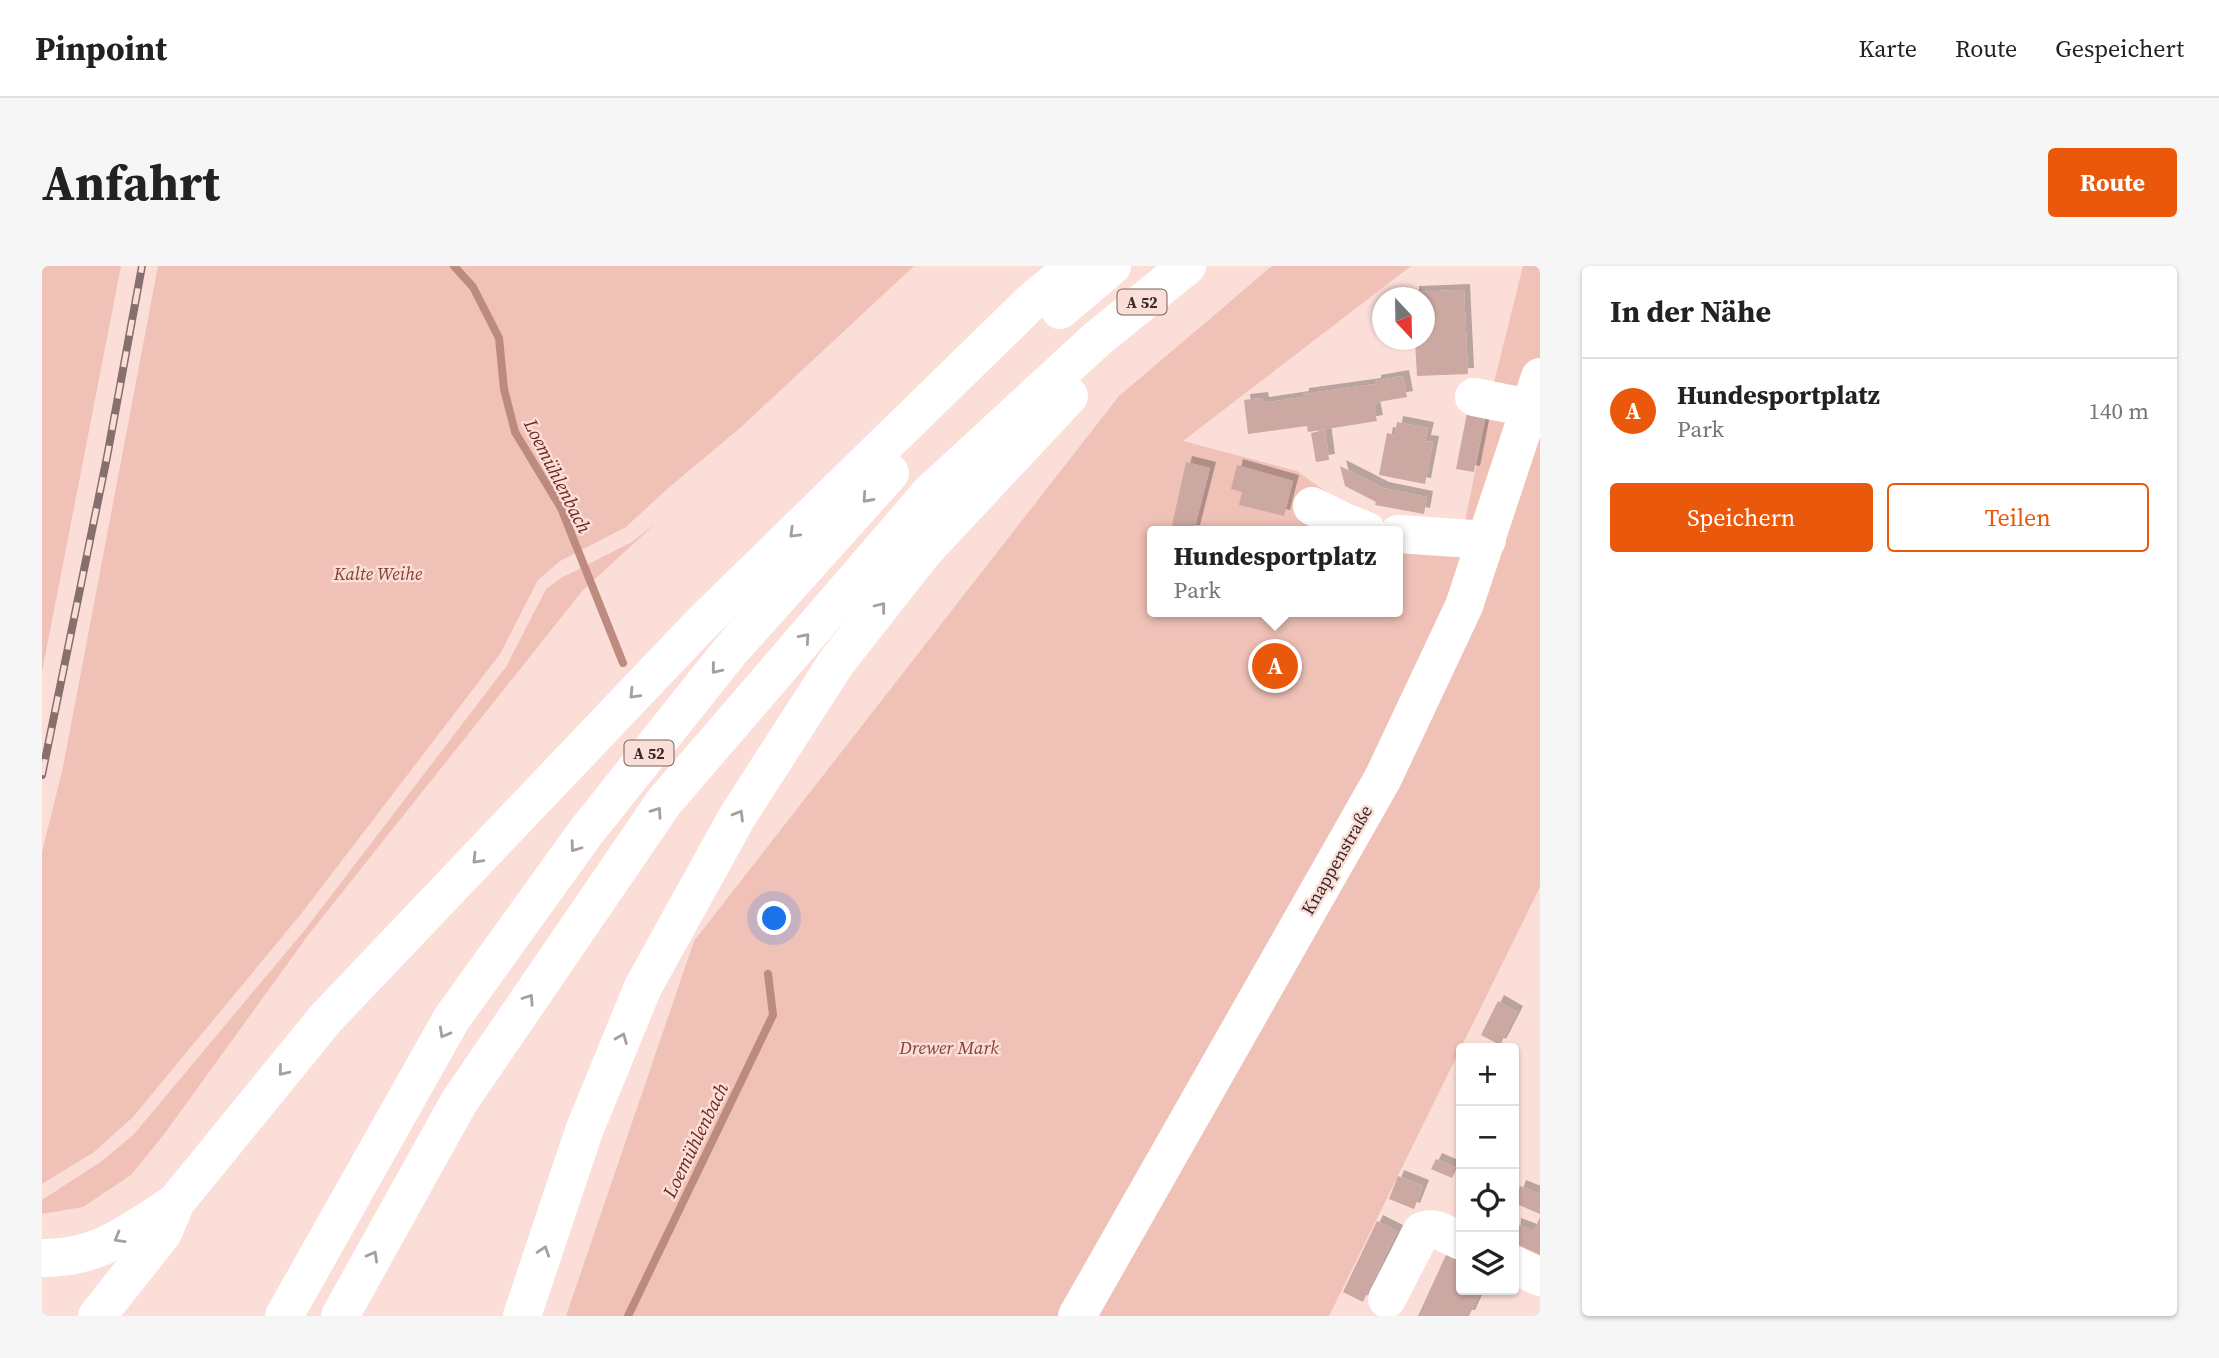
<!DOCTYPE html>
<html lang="de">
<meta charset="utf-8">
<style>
body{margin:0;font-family:"Source Serif 4",serif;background:#f6f6f6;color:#222}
.controls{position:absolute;right:21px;bottom:21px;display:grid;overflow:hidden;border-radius:7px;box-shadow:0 2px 5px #0004}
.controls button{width:63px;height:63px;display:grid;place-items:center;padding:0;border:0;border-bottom:2px solid #e0e0e0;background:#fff;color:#222;font:35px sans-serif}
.compass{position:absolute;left:1330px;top:21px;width:63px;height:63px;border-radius:50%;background:#fff;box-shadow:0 2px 5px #0004;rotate:158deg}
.you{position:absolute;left:733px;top:653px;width:24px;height:24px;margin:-18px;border:5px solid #fff;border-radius:50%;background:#1a73e8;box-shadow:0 0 0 10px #1a73e833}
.badge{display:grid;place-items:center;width:46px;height:46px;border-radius:50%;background:#ea580c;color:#fff;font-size:23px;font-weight:700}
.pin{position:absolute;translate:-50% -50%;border:4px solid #fff;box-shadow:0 2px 7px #0006}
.popup{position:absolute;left:1105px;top:260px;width:256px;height:91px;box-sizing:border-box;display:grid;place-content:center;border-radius:7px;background:#fff;filter:drop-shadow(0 2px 5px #0005);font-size:23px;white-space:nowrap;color:#767676}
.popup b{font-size:26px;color:#222}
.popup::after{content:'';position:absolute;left:50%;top:100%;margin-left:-14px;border:14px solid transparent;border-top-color:#fff}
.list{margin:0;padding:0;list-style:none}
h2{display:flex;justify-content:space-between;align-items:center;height:91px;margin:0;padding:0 28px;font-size:30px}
h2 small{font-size:23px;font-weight:400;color:#767676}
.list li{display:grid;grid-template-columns:46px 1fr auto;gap:21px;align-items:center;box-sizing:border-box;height:105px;padding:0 28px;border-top:2px solid #e0e0e0}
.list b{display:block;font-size:26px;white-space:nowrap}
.list p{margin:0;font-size:23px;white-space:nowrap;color:#767676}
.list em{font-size:23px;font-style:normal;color:#767676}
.actions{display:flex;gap:14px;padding:21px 28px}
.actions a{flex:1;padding:16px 0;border:2px solid #ea580c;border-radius:7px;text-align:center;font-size:24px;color:#ea580c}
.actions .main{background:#ea580c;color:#fff}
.icon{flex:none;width:38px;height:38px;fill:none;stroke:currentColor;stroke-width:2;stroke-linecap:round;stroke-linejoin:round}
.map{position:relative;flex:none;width:1498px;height:1050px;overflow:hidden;border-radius:7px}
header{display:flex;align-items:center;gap:42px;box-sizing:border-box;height:98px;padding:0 35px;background:#fff;border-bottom:2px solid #e0e0e0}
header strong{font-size:33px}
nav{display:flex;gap:38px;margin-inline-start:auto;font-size:24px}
.intro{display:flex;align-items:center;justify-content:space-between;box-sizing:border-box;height:168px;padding:0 42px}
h1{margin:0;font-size:49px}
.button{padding:18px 32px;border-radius:7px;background:#ea580c;color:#fff;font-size:24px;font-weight:700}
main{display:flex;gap:42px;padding:0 42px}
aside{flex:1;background:#fff;border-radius:7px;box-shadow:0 2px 5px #0004}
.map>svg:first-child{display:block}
.green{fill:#f0c1b7;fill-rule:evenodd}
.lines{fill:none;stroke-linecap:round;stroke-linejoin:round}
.stream{stroke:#bd8a80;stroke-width:8}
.building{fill:#cba8a1;filter:url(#shadow)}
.minor{stroke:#fff;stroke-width:38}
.highway{stroke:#fff;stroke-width:38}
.rail-casing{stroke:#85706d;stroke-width:8}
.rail{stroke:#fcded8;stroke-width:5;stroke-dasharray:16;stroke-linecap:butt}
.oneway{stroke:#a59f9e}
.labels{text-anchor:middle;stroke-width:5;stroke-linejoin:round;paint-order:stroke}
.shield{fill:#fcded8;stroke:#73605d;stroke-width:2}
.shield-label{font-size:16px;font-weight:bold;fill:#382a28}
.park-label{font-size:18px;font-style:italic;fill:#834135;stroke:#fcded8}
.street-label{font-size:18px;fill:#382a28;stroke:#fcded8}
.water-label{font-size:19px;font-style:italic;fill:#68281d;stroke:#fcded8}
</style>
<header>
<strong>Pinpoint</strong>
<nav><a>Karte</a><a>Route</a><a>Gespeichert</a></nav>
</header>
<div class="intro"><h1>Anfahrt</h1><a class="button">Route</a></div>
<main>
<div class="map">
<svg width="1498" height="1050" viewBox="0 0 1498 1050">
<defs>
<filter id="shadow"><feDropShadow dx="6" dy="-6" stdDeviation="0" flood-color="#0004"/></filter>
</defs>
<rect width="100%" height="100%" fill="#fcded8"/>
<g class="green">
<polygon points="0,0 79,0 0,406"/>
<polygon points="116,0 872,0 698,162 624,224 584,261 518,295 496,314 458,388 259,648 91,851 52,886 0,918 0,586 21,501"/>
<path d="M1230 0H1369L1141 175 1255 205 1318 250 1420 270 1448 132 1481 0H1498V621L1287 1050H524L652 675 1077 130ZM1110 265H1356V346H1110Z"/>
<polygon points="614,257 541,324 267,668 123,867 89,909 41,941 0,948 0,934 60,895 92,868 262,665 450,419 464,401 504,323 519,312 590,276"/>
</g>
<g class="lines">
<g class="stream">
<polyline points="412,0 431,21 457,72 462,123 473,166 519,242 581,397"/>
<polyline points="586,1050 731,749 726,708"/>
</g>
</g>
<g class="building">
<polygon points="1422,24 1426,108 1375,110 1373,74 1382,74 1382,32 1371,32 1371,26"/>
<polygon points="1361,110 1365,131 1336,136 1332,140 1335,155 1266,166 1265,160 1206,168 1202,134 1220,132 1221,137 1261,131 1261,128 1333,118 1333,115"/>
<polygon points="1425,147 1443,150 1432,206 1414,203"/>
<polygon points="1355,156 1386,162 1383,175 1391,176 1383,218 1337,209 1345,167 1353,169"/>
<polygon points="1283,164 1287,194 1274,196 1269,167"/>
<polygon points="1144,196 1168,202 1152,265 1134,265 1129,264"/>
<polygon points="1195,199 1251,215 1242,250 1197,239 1200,226 1189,223"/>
<polygon points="1298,200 1341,222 1385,231 1382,248 1333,239 1334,236 1303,220"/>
<polygon points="1456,735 1475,746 1458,779 1439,769"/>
<polygon points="1394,893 1415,902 1410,912 1389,903"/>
<polygon points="1356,910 1381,920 1372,943 1347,933"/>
<polygon points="1478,920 1498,928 1498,948 1472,937"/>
<polygon points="1498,951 1498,989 1472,977 1473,958 1492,965"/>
<polygon points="1335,955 1355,965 1321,1036 1301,1026"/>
<polygon points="1409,978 1419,983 1419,1024 1439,1024 1427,1050 1376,1050"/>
</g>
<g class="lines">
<g class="minor">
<polyline points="1432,131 1477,140 1487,146"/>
<polyline points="1270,240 1300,255 1325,265"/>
<polyline points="1356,268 1445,274"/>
<polyline points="1472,999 1498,1011"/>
<path d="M1345 1033 1380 965C1393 959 1407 970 1419 975"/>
<polyline points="1035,1050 1341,512 1422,340 1498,111"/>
</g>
<g class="highway">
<polyline points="1018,44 1070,0"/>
<path d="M0 992C54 993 87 967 130 939"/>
<polyline points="55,1050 121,967 134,936 284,752 659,358 989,36 1032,0"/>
<polyline points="242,1050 410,752 544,566 689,384 848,207"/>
<polyline points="298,1050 417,836 622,536 888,227 1055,73 1145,0"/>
<polyline points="480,1050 542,865 601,721 695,551 794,397 882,285 1027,130"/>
</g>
<defs>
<polyline id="rail" points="0,509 65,191 100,0"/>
</defs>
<use href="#rail" class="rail-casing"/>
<use href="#rail" class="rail"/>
</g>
<defs><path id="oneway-chevron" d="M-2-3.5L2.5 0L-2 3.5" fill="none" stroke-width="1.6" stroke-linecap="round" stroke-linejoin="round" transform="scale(1.75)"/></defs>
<g class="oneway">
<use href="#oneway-chevron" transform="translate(825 232) rotate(132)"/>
<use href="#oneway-chevron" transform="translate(752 267) rotate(136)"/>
<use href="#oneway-chevron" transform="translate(839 341) rotate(-52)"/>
<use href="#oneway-chevron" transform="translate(763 372) rotate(-49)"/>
<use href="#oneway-chevron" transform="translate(674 403) rotate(129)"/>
<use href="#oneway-chevron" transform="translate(592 428) rotate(134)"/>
<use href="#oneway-chevron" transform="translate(615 546) rotate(-55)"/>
<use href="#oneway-chevron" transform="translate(697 549) rotate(-59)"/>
<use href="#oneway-chevron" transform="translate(533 581) rotate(126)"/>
<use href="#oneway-chevron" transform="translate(435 593) rotate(134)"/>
<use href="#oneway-chevron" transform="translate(487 733) rotate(-56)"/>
<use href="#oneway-chevron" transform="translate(402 767) rotate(119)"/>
<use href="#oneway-chevron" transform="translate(580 772) rotate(-68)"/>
<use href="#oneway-chevron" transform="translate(241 805) rotate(129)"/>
<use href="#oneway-chevron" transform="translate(77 972) rotate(150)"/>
<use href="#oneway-chevron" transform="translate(502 985) rotate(-72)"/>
<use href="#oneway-chevron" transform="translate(331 990) rotate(-61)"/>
</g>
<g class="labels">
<g class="shield">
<rect x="1075.5" y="23.5" width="49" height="25" rx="5"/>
<rect x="582.5" y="474.5" width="49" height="25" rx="5"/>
</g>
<g class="shield-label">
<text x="1100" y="42">A 52</text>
<text x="607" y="493">A 52</text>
</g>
<g class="park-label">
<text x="336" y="314">Kalte Weihe</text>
<text x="907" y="788">Drewer Mark</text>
</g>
<g class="street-label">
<text transform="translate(1295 594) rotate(-60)" y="6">Knappenstraße</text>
</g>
<g class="water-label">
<text transform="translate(516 210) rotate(63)" y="7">Loemühlenbach</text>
<text transform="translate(653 874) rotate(-64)" y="7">Loemühlenbach</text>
</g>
</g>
</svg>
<div class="controls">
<button>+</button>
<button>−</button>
<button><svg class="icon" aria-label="locate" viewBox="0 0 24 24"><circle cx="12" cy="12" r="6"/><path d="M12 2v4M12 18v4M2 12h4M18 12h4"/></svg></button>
<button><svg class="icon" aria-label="layers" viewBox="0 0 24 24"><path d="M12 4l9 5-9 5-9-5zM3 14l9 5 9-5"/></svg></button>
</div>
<svg class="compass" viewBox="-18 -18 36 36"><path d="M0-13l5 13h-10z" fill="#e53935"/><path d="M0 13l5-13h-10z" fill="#767676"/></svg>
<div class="you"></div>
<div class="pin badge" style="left:1233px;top:400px">A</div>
<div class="popup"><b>Hundesportplatz</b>Park</div>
</div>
<aside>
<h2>In der Nähe<small></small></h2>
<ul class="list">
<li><span class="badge">A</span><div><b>Hundesportplatz</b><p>Park</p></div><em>140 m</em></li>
</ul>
<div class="actions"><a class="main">Speichern</a><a>Teilen</a></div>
</aside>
</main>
